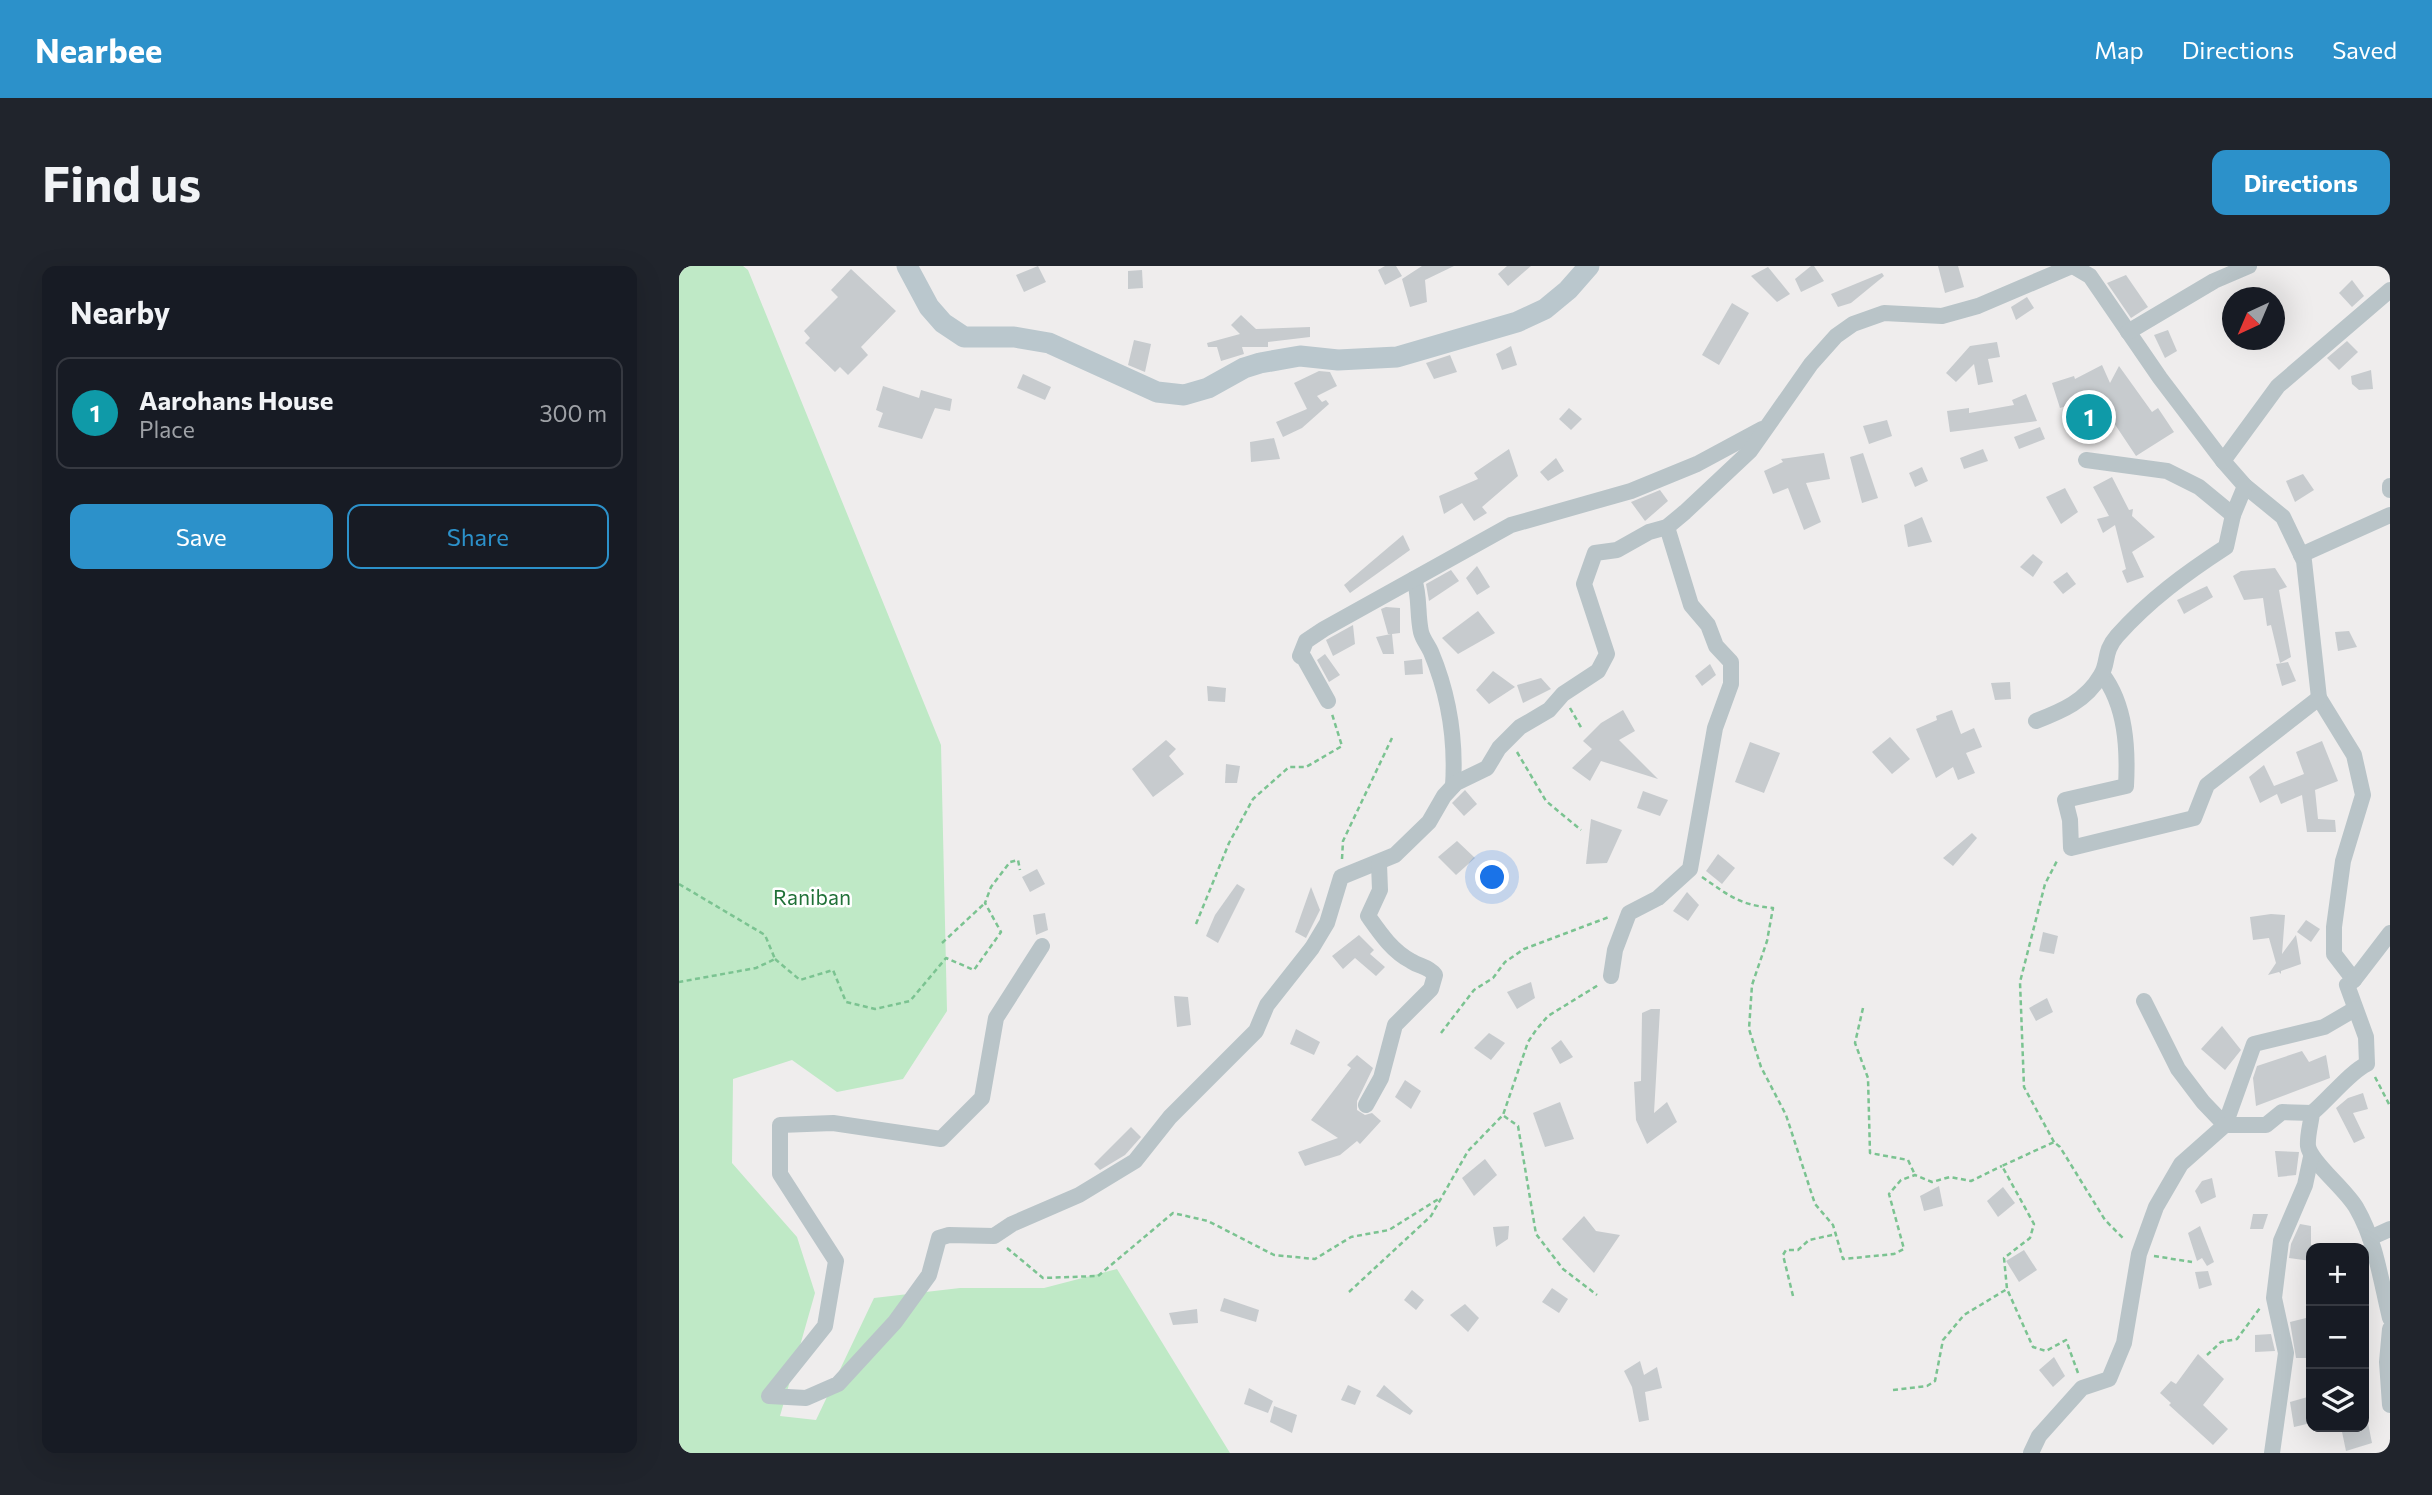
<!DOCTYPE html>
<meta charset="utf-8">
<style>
body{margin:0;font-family:Commissioner,sans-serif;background:#20242c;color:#f1f3f6}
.controls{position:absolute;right:21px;bottom:21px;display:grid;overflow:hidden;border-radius:14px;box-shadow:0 7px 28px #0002}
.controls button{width:63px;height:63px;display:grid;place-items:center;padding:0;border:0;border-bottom:2px solid #363941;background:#171b24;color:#f1f3f6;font:35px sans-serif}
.compass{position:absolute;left:1543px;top:21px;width:63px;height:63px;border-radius:50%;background:#171b24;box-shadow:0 7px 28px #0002;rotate:224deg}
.you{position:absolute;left:814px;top:612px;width:24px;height:24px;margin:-18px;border:5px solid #fff;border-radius:50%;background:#1a73e8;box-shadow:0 0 0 10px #1a73e833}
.badge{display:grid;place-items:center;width:46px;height:46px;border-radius:50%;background:#2c91ca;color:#fff;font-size:23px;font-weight:700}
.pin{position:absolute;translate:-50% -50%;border:4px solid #fff;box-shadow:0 2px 7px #0006}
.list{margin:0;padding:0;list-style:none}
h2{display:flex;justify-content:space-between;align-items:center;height:91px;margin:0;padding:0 28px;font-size:30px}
h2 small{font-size:23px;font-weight:400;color:#9ea1a6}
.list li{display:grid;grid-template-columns:46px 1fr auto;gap:21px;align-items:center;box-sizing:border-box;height:112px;margin:0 14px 14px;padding:0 14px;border:2px solid #363941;border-radius:14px}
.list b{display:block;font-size:26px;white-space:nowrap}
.list p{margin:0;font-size:23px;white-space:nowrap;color:#9ea1a6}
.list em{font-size:23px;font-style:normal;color:#9ea1a6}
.actions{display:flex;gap:14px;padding:21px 28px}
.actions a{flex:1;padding:16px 0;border:2px solid #2c91ca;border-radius:14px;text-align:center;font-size:24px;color:#2c91ca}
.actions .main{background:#2c91ca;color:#fff}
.icon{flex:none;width:38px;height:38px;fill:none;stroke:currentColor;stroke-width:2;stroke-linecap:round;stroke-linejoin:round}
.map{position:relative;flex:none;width:1711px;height:1187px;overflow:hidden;border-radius:14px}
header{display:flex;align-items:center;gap:42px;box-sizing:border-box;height:98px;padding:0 35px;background:#2c91ca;color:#fff}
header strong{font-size:33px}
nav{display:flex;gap:38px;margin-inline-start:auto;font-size:24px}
.intro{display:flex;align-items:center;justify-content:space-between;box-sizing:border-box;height:168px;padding:0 42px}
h1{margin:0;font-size:49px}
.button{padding:18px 32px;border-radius:14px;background:#2c91ca;color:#fff;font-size:24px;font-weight:700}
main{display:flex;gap:42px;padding:0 42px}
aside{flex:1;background:#171b24;border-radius:14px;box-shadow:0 7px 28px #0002}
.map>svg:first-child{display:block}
.green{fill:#bfe9c6}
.building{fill:#c7cbce}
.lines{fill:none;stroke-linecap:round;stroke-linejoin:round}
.path{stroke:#7bc391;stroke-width:2.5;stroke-dasharray:5 3.5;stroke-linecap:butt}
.street{stroke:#b9c4c8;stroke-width:16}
.secondary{stroke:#bac7cd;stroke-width:21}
.labels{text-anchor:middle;stroke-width:5;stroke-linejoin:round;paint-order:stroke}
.park-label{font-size:21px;fill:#207138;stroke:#fff}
</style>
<header>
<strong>Nearbee</strong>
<nav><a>Map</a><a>Directions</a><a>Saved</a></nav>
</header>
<div class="intro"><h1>Find us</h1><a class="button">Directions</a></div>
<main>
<aside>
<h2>Nearby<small></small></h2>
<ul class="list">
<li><span class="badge" style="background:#0f9aa8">1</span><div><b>Aarohans House</b><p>Place</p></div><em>300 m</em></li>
</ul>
<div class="actions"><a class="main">Save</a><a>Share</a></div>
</aside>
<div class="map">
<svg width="1711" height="1187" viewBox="0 0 1711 1187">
<rect width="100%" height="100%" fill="#efeded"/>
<polygon class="green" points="0,0 64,0 69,4 262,479 268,745 224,813 158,826 113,794 54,813 53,897 118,971 136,1027 101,1150 137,1154 195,1032 281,1022 365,1022 438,1003 551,1187 0,1187"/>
<g class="building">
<polygon points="359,0 367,16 345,26 337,9"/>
<polygon points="706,0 717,0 723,10 706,19 699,4"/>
<polygon points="743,0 775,0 746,14 748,36 731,41 723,13"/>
<polygon points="828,0 852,0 829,20 819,8"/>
<polygon points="1132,0 1135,0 1145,15 1122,26 1116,13"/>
<polygon points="1259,0 1279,0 1285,21 1266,27"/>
<polygon points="1089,1 1111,28 1098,36 1072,10"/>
<polygon points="172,3 217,45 182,81 189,89 169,109 161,101 156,106 126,77 131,72 125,65 159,31 152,24"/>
<polygon points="463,4 464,22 449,23 449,5"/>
<polygon points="1203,7 1205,10 1172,37 1159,41 1152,28"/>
<polygon points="1447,9 1469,41 1452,52 1428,17"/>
<polygon points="1673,14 1685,30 1673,41 1660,27"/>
<polygon points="1348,31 1355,42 1337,54 1332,41"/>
<polygon points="1053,37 1070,47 1040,99 1023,89"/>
<polygon points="562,49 577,63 631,61 631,71 589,76 589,81 563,81 565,88 542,95 538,81 529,81 528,77 561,68 552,59"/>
<polygon points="1489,64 1498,85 1486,92 1475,69"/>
<polygon points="455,74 472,78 466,106 449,99"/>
<polygon points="1668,75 1679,86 1660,104 1648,92"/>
<polygon points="1318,76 1321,91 1309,93 1314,116 1299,119 1295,98 1277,116 1267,107 1291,80"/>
<polygon points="832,80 838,99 823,104 817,88"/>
<polygon points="771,89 778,106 755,113 747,97"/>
<polygon points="1423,99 1431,117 1440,100 1473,146 1479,142 1495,166 1457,190 1429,148 1406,157 1401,156 1394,138 1381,142 1373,117 1395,110 1396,113"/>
<polygon points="1692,104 1694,123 1680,124 1673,118 1672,110"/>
<polygon points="640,105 651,106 658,120 638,130 643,136 647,134 650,138 623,162 604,171 597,156 628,143 615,117"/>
<polygon points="344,108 372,121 366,134 338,122"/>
<polygon points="204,120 240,132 242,124 273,133 271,145 256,142 243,173 199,161 204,147 197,144"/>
<polygon points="1347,128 1358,155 1271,166 1268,145 1290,142 1290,147 1335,139 1333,134"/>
<polygon points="890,142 903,153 892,164 880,153"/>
<polygon points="1208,154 1213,170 1190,178 1184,160"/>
<polygon points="1361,161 1366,173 1340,183 1335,171"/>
<polygon points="595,172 601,193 572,196 571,176"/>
<polygon points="830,183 839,210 803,241 808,247 795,255 783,237 765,248 760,230 799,213 795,207"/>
<polygon points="1304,183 1309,195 1285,203 1281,192"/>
<polygon points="1145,187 1151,213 1127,217 1142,256 1125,264 1109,222 1094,228 1085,205 1104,196 1102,193"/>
<polygon points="1184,187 1199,232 1183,237 1171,191"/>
<polygon points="877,192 885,205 869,215 861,206"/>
<polygon points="1243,201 1249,215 1236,221 1230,207"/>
<polygon points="1624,208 1635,224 1616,236 1607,215"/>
<polygon points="1433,211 1450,244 1454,243 1453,250 1476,271 1453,286 1465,311 1448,317 1443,305 1447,303 1436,259 1424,267 1418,253 1430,250 1414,221"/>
<polygon points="1386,222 1399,246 1382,258 1367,231"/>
<polygon points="981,224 989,235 966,255 952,236"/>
<polygon points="1243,251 1253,276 1229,281 1225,259"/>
<polygon points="724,269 731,284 671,327 665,319"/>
<polygon points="1354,288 1364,296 1354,311 1341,301"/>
<polygon points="798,300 811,321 798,329 787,312"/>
<polygon points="1596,302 1608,321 1600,324 1612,391 1601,397 1592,359 1588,360 1584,332 1565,334 1554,310 1562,305"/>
<polygon points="772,304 780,315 750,335 747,318"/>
<polygon points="1388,306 1397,318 1384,328 1374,316"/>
<polygon points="1528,320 1534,331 1505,348 1498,334"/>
<polygon points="707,341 721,342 721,367 713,368 715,388 704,388 697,371 712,368 709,368 702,343"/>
<polygon points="799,345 816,367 779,388 763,372"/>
<polygon points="674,359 676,378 654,390 647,374"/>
<polygon points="1670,365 1678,381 1659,385 1656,366"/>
<polygon points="646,388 661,409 650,416 638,394"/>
<polygon points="743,393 744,408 726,409 725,395"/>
<polygon points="1609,396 1617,415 1603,420 1597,398"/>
<polygon points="1031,398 1037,409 1023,420 1016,410"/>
<polygon points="814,405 836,421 810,438 797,424"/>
<polygon points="862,412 872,423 844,437 838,419"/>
<polygon points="1331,416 1332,433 1316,434 1312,417"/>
<polygon points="528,420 547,422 546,436 529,435"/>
<polygon points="944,444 956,465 940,474 979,513 922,495 911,515 893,502 913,483 904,475 922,457"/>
<polygon points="1273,444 1282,468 1295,462 1303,481 1287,487 1296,507 1279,514 1274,501 1257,512 1237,463 1258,454 1257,450"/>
<polygon points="1211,471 1231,493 1213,508 1193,486"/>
<polygon points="487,474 497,483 490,490 505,508 474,531 453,503"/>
<polygon points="1643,475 1659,515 1636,524 1639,553 1656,554 1657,566 1628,566 1623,529 1602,538 1598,528 1581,537 1570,511 1585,499 1595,520 1625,508 1617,486"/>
<polygon points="1071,476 1101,487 1085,527 1056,516"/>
<polygon points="547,498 561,500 558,517 546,517"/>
<polygon points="786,524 798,538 785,550 773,537"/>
<polygon points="964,525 989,534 981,550 958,542"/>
<polygon points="912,553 943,564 928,597 907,598"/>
<polygon points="1293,567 1298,572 1274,600 1264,592"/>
<polygon points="778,575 796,592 777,609 759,591"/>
<polygon points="1039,588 1056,602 1043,618 1027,605"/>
<polygon points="358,603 366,618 351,626 343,611"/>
<polygon points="558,618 566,623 539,677 527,670 536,649"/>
<polygon points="632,621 641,644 627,672 616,666"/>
<polygon points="1008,626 1020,639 1009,655 994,645"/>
<polygon points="366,647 369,664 357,669 354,649"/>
<polygon points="1592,648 1606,649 1603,688 1617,669 1622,698 1602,705 1602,708 1600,706 1589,709 1597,697 1590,672 1574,674 1571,651"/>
<polygon points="1627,654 1641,663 1632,676 1618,666"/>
<polygon points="1364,666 1379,670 1375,688 1360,685"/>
<polygon points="680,669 695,684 691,688 706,701 697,710 676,692 664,703 653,690"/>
<polygon points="852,716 856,732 838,743 828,726"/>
<polygon points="495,730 509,731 512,759 498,761"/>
<polygon points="1368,732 1374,746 1357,755 1350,742"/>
<polygon points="972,743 981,743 975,847 988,836 998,856 968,878 957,854 955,816 962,815 963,747"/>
<polygon points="1543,760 1562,784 1546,804 1522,783"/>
<polygon points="617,763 641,776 635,789 611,778"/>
<polygon points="810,767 826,777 812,794 795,782"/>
<polygon points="882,774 894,791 881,798 872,782"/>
<polygon points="1623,785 1630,796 1647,789 1651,812 1577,840 1574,812 1578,800"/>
<polygon points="678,789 694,802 678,835 678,844 686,849 693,847 702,855 681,878 678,875 661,889 626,900 619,886 659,872 632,854 672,802 668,799"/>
<polygon points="726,814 742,825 732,843 716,831"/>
<polygon points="1684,827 1689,843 1674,847 1686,872 1675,877 1657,842 1669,832"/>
<polygon points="881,836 895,873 866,881 854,847"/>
<polygon points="452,861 462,871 446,889 421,904 415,898"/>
<polygon points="1596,885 1620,886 1617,909 1599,911"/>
<polygon points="806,893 818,909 795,930 783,912"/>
<polygon points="1533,912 1537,931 1522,938 1516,925 1523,915"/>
<polygon points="1260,920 1264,940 1245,945 1241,930"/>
<polygon points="1324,921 1336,937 1319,951 1308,935"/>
<polygon points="1574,948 1589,948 1584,963 1571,963"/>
<polygon points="905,950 917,965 941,969 915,1007 883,973"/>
<polygon points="1621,958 1632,960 1632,995 1610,992 1612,978"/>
<polygon points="830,960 829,973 817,981 814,961"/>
<polygon points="1521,960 1535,996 1528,1000 1523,992 1518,995 1509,967"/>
<polygon points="1345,984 1358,1004 1340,1016 1327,995"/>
<polygon points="1529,1005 1533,1019 1520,1023 1516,1006"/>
<polygon points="873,1022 889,1033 880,1047 863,1036"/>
<polygon points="733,1024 745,1034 737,1044 725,1034"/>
<polygon points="545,1032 580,1044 577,1056 541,1045"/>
<polygon points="786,1038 800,1052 789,1066 771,1049"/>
<polygon points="518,1043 519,1057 494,1059 490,1047"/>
<polygon points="1627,1052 1632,1092 1617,1092 1611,1056"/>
<polygon points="1592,1068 1596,1085 1576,1086 1576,1069"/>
<polygon points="1519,1088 1545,1113 1524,1139 1549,1163 1534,1179 1490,1139 1492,1137 1481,1127 1492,1115 1497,1118"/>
<polygon points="1375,1091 1386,1110 1374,1121 1360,1104"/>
<polygon points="961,1095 965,1109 978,1101 983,1122 966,1126 970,1154 960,1156 953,1121 945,1105"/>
<polygon points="669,1119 682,1125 676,1139 662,1134"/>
<polygon points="705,1119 734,1145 731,1149 697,1130"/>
<polygon points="570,1122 594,1135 589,1147 565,1138"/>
<polygon points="1632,1130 1632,1157 1615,1161 1611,1136"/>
<polygon points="595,1140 618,1149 613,1167 591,1156"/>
<polygon points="1689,1157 1693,1177 1667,1185 1662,1161 1685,1161"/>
</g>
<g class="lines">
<g class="path">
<polyline points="891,442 903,463"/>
<polyline points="838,486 867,535 902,564"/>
<polyline points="663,593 664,575 713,472"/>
<path d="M1023 611C1051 630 1060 639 1094 642L1088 675 1073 719 1070 763 1082 801 1107 849 1136 938 1154 959 1164 993 1215 988 1225 983 1210 928 1222 914 1236 909 1253 916 1271 911 1292 915 1323 900"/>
<polyline points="0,618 86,669 96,693 77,702 0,716"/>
<polyline points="517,658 550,577 574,533 610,501 627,501 663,480 653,448"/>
<polyline points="263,677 306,637"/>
<polyline points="96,693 121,714 154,704 167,736 196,743 231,735 267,692 295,704 322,666 306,637 312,621 331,596 339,594 341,604"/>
<polyline points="1184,742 1176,777 1189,812 1191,887 1229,894 1236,909"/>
<polyline points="762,767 795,724 814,712 826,696 845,683 930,651"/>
<polyline points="1696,811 1711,840"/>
<polyline points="825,850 839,860 857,968 884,1003 918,1029"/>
<polyline points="1375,876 1345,821 1341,716 1366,618 1379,593"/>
<polyline points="328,982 364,1012 419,1010 494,947 529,955 595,989 636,993 672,971 710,964 761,932"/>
<polyline points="1475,990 1513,996"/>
<polyline points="670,1026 752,950 789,885 824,849 849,776 857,764 869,750 921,718"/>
<polyline points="1114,1030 1104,989 1107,984 1119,984 1130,974 1158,968"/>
<polyline points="1528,1089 1542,1076 1558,1073 1581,1042"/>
<polyline points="1399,1107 1387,1074 1367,1085 1354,1081 1328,1023 1325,992 1351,972 1355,958 1323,900 1375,876 1381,881 1426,954 1446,974"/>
<polyline points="1214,1124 1248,1120 1256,1115 1264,1074 1285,1049 1328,1023"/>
</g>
<g class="street">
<path d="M1394 0 1411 10 1481 112 1544 195 1566 220 1604 251 1625 295 1640 432 1675 489 1684 529 1664 595 1655 661V688L1675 714 1668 719 1687 771 1688 798C1672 805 1649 834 1633 847 1632 857 1628 870 1629 880 1631 896 1668 924 1678 943 1697 976 1702 1016 1711 1052"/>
<polyline points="1449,66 1535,15 1570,0"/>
<polyline points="1407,194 1488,205 1520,221 1554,249"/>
<polyline points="1544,195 1599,120 1711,24"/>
<polyline points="1711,220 1711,224"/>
<polyline points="1622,289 1711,249"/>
<path d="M735 313C741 330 738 348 742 366 744 374 749 379 752 386 770 429 777 474 774 520"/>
<path d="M1423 408C1447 439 1449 483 1447 520L1386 534 1391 554 1392 582 1515 552 1528 519 1640 432"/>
<polyline points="649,435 625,392 621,390 627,375 645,363 832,259 952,225 1018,198 1083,163"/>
<path d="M1357 455C1383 445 1407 435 1422 409 1430 396 1424 386 1438 370 1470 334 1507 307 1547 281L1554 249 1566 220"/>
<polyline points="363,680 317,752 303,832 262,873 154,857 101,859 101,908 157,995 146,1060 90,1130 127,1132 159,1118 216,1056 250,1009 260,972 270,969 315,970 333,958 400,929 456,895 491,851 577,765 588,739 633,682 648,657 662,611 716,589 750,556 765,530 777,517 808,502 820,482 841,461 870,444 884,428 919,405 928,388 905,318 916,287 938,284 970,266 988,261 1006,246 1071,185 1132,98 1157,70 1174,58 1205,47 1263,50 1299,40 1393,0"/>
<polyline points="932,710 936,684 950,647 979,632 1011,603 1036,462 1052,418 1052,396 1037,380 1029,359 1012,339 988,261"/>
<polyline points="1675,714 1711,667"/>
<polyline points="1465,735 1499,803 1524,836 1546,859 1575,778 1645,761 1676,743"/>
<path d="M687 839 702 812 716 759 752 723 756 709C749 700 741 701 732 695 713 685 701 667 689 650L701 624 700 598"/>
<polyline points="1691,972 1711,963"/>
<polyline points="1711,1063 1708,1096 1711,1139"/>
<polyline points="1352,1187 1360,1170 1403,1122 1430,1113 1445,1077 1460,988 1477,941 1502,898 1546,859 1587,859 1603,846 1633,847"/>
<polyline points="1593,1187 1607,1087 1595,1032 1602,975 1626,919 1632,891"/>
</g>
<polyline class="secondary" points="228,0 250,41 264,57 285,71 335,71 370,77 478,126 505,129 529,122 565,102 581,97 621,90 659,94 718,91 838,56 866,43 889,24 910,0"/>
</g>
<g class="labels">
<g class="park-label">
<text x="133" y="639">Raniban</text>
</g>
</g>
</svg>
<div class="controls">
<button>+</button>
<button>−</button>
<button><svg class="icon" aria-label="layers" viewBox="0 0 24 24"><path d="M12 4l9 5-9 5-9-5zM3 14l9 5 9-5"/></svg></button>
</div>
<svg class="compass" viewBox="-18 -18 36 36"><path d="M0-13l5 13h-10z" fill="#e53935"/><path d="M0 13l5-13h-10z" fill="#9ea1a6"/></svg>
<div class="you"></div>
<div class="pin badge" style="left:1410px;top:151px;background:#0f9aa8">1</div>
</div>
</main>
